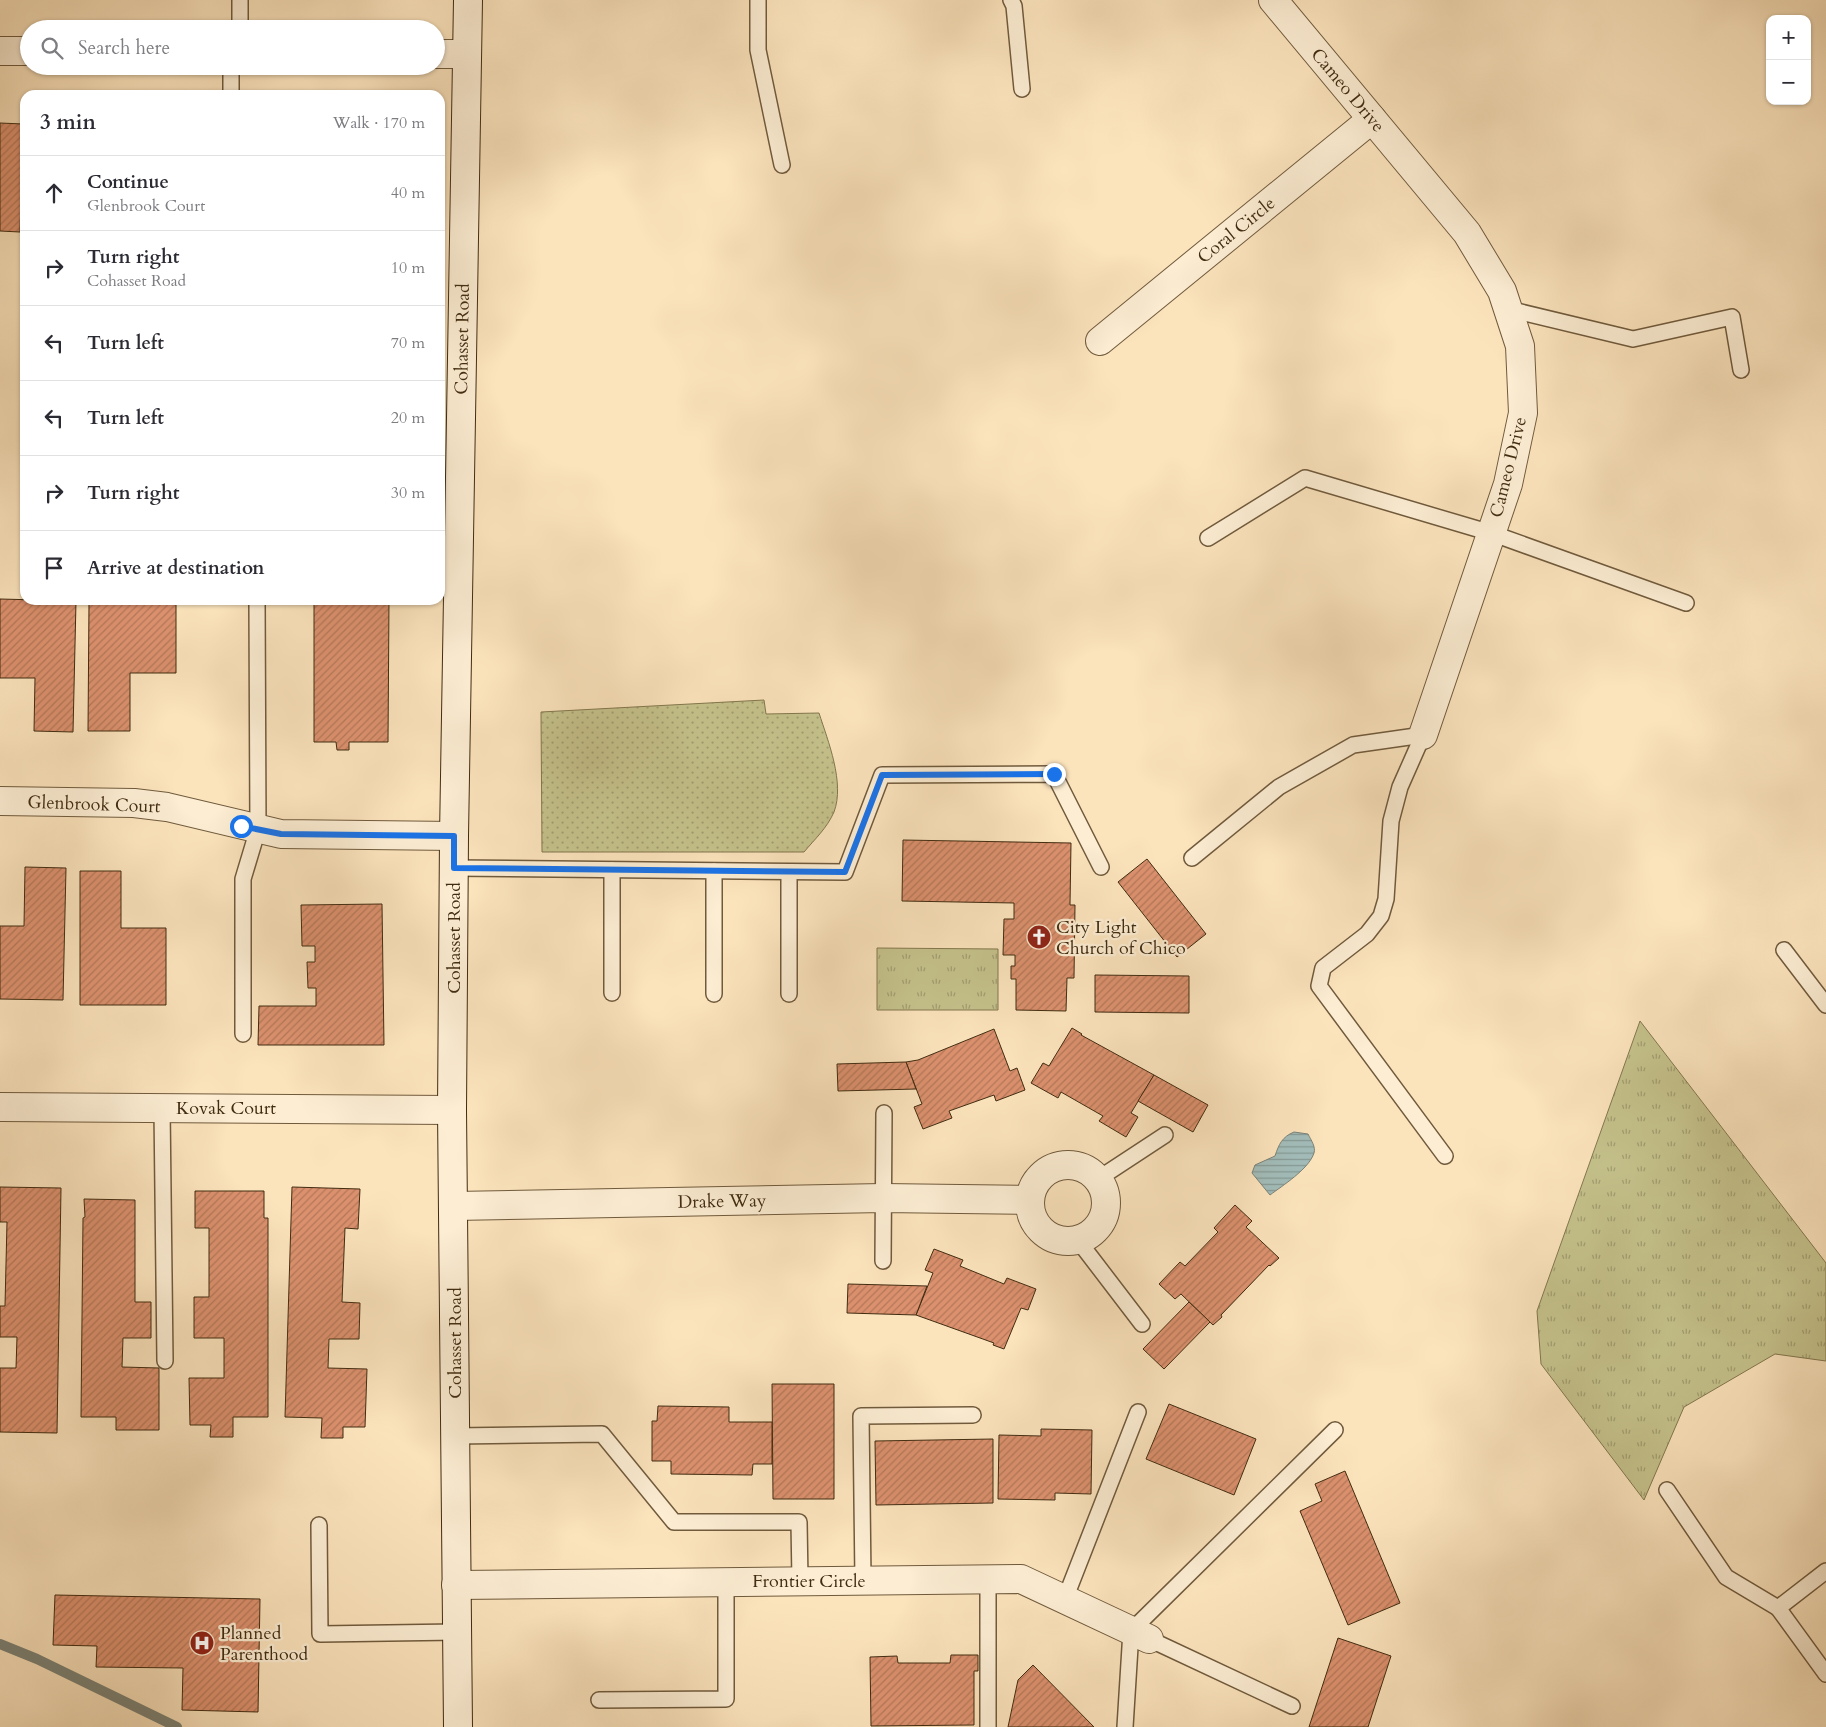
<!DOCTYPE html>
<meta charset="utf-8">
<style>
body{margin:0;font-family:Cardo,serif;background:#f2f2f3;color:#2b2b33}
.controls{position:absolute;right:15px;top:15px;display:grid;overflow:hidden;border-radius:10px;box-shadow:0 1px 4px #0004}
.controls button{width:45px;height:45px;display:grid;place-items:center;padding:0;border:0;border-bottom:1px solid #e1e1e2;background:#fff;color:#2b2b33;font:25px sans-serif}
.stop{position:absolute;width:15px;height:15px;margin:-11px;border:4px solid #1a73e8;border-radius:50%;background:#fff}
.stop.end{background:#1a73e8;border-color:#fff;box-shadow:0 1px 5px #0008}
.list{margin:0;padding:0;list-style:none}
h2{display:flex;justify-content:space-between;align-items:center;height:65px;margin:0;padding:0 20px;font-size:21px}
h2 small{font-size:16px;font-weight:400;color:#7c7c81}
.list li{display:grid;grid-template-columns:32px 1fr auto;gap:15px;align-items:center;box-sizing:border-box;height:75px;padding:0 20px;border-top:1px solid #e1e1e2}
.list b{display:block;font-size:19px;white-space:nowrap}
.list p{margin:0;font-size:16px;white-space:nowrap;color:#7c7c81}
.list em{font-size:16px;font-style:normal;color:#7c7c81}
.icon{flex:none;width:28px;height:28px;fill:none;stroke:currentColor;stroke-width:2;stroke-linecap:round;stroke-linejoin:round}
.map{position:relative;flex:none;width:1826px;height:1727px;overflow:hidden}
.search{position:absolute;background:#fff;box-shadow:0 1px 4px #0004;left:20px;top:20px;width:425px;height:55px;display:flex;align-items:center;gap:12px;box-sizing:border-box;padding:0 18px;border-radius:28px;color:#7c7c81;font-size:19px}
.panel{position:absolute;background:#fff;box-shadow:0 1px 4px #0004;left:20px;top:90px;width:425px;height:515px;border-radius:15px}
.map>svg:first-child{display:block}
.grass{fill:url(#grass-tufts);stroke:#83774e}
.park{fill:url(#park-dots);stroke:#83774e}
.water{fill:url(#water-rules);stroke:#7b8276}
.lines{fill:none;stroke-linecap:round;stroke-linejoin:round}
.stream{stroke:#7b8276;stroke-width:10}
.building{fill:url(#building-hatch);stroke:#412c11}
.lane-casing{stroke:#705a3c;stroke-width:18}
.street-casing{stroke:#705a3c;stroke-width:30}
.secondary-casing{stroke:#412c11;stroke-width:30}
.lane{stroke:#fcedd3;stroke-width:15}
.street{stroke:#fcedd3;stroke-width:28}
.secondary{stroke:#fcedd3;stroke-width:28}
.route{stroke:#1a73e8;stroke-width:6}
.labels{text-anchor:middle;stroke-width:4.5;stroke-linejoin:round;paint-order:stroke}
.street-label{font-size:18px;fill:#412c11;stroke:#fcedd3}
.poi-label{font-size:18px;fill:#412c11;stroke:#fcedd3;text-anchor:start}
</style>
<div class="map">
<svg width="1826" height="1727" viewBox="0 0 1826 1727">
<defs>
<pattern id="grass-tufts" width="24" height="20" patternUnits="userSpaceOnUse" patternTransform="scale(1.25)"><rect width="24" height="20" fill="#c5c28c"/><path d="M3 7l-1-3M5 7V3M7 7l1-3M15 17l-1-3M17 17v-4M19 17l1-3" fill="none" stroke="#a29e71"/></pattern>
<pattern id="park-dots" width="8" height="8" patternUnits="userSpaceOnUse" patternTransform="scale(1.25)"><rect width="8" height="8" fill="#c5c28c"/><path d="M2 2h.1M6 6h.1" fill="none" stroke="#a29e71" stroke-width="1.8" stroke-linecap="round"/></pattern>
<pattern id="water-rules" width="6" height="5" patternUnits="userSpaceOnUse" patternTransform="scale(1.25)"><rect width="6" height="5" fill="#a2bcb9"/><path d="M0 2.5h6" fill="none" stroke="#869995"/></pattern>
<pattern id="building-hatch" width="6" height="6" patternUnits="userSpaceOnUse" patternTransform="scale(1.25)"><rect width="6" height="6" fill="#dc916e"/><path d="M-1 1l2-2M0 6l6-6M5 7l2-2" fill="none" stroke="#b47759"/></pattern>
</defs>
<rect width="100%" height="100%" fill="#fbe3bc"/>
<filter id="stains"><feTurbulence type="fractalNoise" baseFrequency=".004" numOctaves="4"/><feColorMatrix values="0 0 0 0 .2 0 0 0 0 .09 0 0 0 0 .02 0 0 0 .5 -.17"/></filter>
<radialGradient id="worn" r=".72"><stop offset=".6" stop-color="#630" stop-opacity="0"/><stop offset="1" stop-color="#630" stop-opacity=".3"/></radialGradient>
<g class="grass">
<polygon points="877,948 998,949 998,1010 877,1010"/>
<polygon points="1640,1021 1826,1263 1826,1361 1775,1354 1684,1407 1644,1500 1541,1364 1537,1311"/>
</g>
<path class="park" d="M764 700 766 714 819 713C828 741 845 783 834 812 827 828 815 839 804 852H542L541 712Z"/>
<path class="water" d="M1294 1132 1308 1134C1311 1140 1316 1147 1314 1153 1309 1169 1282 1186 1270 1195L1252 1173 1255 1165 1275 1156C1279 1144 1282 1137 1294 1132Z"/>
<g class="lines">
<polyline class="stream" points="0,1644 37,1659 177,1727"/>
</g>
<g class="building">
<polygon points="0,123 23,124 20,232 0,231"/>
<polygon points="0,599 76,601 73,732 34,731 35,678 0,678"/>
<polygon points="314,600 389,600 388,742 349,742 349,750 337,750 336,742 314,742"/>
<polygon points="89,602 176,602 176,673 130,673 130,731 88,731"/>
<polygon points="903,840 1071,843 1070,905 1075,905 1074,978 1067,978 1066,1011 1016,1010 1016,979 1011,979 1011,966 1015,966 1015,955 1003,955 1004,919 1014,919 1014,903 902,901"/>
<polygon points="1147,859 1206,934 1177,957 1118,882"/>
<polygon points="25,867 66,868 63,1000 0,999 0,926 24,926"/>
<polygon points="80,871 121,871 121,928 166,928 166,1005 80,1005"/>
<polygon points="382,904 384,1045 258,1045 259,1006 316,1006 316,988 308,988 307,962 315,962 315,946 302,946 301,905"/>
<polygon points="1095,975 1189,976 1189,1013 1095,1012"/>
<polygon points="1072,1028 1082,1034 1081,1035 1154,1075 1131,1113 1138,1117 1126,1137 1099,1121 1103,1116 1061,1092 1058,1098 1031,1083 1043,1063 1049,1066"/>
<polygon points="994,1029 1010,1071 1017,1068 1025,1090 996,1101 994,1095 949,1111 952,1118 923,1129 914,1107 922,1104 906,1062 918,1060"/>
<polygon points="906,1062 916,1089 838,1091 837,1064"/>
<polygon points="1154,1075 1208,1105 1193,1132 1138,1101"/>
<polygon points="0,1187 61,1188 57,1433 0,1432 0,1368 16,1368 17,1337 0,1337 0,1306 5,1306 7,1222 0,1222"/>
<polygon points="292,1187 360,1189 358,1229 345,1228 342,1302 360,1303 359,1339 329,1339 328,1368 367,1369 365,1427 343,1427 343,1438 321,1438 322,1418 285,1417"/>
<polygon points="195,1191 264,1191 264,1218 268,1218 268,1417 233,1417 233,1437 210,1437 211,1425 190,1425 189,1378 224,1378 224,1338 194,1338 194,1297 209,1297 209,1228 195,1228"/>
<polygon points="84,1199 135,1200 135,1302 151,1302 151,1338 123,1338 122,1367 159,1368 159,1430 116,1430 116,1417 81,1417 83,1218 85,1217"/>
<polygon points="1235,1205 1252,1221 1246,1227 1279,1258 1270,1266 1269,1265 1221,1315 1222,1317 1213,1325 1181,1294 1175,1299 1159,1284 1180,1262 1185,1266 1218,1232 1214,1228"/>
<polygon points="934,1249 963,1260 960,1266 1004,1284 1007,1278 1036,1289 1028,1310 1021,1308 1004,1349 993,1345 994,1343 916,1315 933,1273 925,1270"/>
<polygon points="848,1284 927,1286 916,1315 847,1313"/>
<polygon points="1189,1302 1210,1322 1164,1369 1143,1349"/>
<polygon points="772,1384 834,1384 834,1499 773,1499"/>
<polygon points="1169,1404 1256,1439 1234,1495 1146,1459"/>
<polygon points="658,1406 729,1407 729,1422 772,1422 772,1464 753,1464 752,1475 671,1474 671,1461 652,1461 652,1421 657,1421"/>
<polygon points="1041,1429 1092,1430 1091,1494 1055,1493 1055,1500 998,1499 999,1435 1041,1436"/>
<polygon points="993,1439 993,1503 876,1505 875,1441"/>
<polygon points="1345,1471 1400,1603 1348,1625 1300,1511 1322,1501 1315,1484"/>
<polygon points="55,1595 260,1599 258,1712 182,1710 183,1668 96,1667 97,1646 53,1645"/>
<polygon points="1338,1638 1391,1656 1368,1727 1309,1727"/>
<polygon points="951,1655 978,1655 978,1671 974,1671 974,1725 871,1726 870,1657 897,1656 898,1663 950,1663"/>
<polygon points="1033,1665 1094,1727 1008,1727 1018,1680"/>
</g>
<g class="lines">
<defs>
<g id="lane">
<polyline points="240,0 240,29"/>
<polyline points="758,0 758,50 782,165"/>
<polyline points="1011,0 1014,6 1022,89"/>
<polyline points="231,95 231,66"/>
<polyline points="1508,309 1633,339 1732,317 1741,370"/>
<polyline points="1208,538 1305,478 1491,533 1686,603"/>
<polyline points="1423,735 1400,787 1391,821 1386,899 1381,916 1367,934 1323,968 1319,986 1445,1156"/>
<polyline points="1192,858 1279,787 1353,745 1423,735"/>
<polyline points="454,868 845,872 882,775 1054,774 1101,867"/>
<polyline points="612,870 612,993"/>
<polyline points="714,871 714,994"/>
<polyline points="789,872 789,994"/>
<polyline points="1784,950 1826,1005"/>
<polyline points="243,1034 243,879 258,829 257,600"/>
<polyline points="162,1108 165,1361"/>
<polyline points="1098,1179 1165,1135"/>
<polyline points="1077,1239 1142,1324"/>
<polyline points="883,1261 884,1113"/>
<polyline points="455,1436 602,1434 674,1522 799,1522 800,1580"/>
<polyline points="1667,1490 1726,1577 1778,1608"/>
<polyline points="319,1525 320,1634 457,1632"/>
<polyline points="1826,1571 1778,1608 1826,1674"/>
<polyline points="988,1579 988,1727"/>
<polyline points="863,1580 861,1416 973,1415"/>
<polyline points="1065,1599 1138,1412"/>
<polyline points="1149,1639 1292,1706"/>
<polyline points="599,1700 726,1699 726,1581"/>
<polyline points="1125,1727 1131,1631 1335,1430"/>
</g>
<g id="street">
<polyline points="1273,0 1467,233 1502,291 1520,346 1523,413 1508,484 1423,735"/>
<polyline points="0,51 29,51"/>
<polyline points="436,54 467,54"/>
<polyline points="1100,341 1372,119"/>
<polyline points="0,801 134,803 167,807 281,834 454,836"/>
<polyline points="0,1107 452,1110"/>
<circle cx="1068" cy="1203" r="38"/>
<polyline points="454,1206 883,1198 1030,1200"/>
<polyline points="456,1585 1021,1579 1149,1639"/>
</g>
<polyline id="secondary" points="458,1727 452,1110 454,836 468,0"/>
</defs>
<use href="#lane" class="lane-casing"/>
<use href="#street" class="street-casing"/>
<use href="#secondary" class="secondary-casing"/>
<use href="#lane" class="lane"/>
<use href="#street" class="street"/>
<use href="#secondary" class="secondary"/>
</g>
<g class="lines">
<polyline class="route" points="241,826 281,834 454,836 454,868 845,872 882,775 1054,774"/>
</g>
<defs>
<symbol id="church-disc" viewBox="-11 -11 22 22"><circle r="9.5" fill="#8f2418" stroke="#fcedd3"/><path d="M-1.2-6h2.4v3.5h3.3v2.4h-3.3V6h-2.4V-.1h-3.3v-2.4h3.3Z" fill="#fff"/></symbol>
<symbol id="hospital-disc" viewBox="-11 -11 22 22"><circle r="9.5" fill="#8f2418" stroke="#fcedd3"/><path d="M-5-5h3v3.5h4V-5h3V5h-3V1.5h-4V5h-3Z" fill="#fff"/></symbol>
</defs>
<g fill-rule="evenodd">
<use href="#church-disc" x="1025" y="923" width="28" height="28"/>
<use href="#hospital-disc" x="188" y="1629" width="28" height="28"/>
</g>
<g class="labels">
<g class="street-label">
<text transform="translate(1348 90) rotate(50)" y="6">Cameo Drive</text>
<text transform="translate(1236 230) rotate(-39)" y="6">Coral Circle</text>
<text transform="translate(462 339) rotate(-89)" y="6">Cohasset Road</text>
<text transform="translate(1508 467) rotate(-76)" y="6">Cameo Drive</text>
<text transform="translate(94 804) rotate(2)" y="6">Glenbrook Court</text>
<text transform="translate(454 938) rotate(-90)" y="6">Cohasset Road</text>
<text x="226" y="1114">Kovak Court</text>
<text transform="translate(722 1201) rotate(-1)" y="6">Drake Way</text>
<text transform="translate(455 1343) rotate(-90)" y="6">Cohasset Road</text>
<text x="809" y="1587">Frontier Circle</text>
</g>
<g class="poi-label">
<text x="1056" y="933">City Light<tspan x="1056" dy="21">Church of Chico</tspan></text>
<text x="220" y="1639">Planned<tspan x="220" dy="21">Parenthood</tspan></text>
</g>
</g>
<rect width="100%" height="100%" filter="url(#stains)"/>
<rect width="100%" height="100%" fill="url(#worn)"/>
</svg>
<div class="controls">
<button>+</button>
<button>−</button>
</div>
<div class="stop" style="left:241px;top:826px"></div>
<div class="stop end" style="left:1054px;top:774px"></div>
<div class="search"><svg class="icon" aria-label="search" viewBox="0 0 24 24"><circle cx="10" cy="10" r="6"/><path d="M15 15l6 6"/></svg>Search here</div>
<section class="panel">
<h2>3 min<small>Walk · 170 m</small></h2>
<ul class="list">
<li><svg class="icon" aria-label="ahead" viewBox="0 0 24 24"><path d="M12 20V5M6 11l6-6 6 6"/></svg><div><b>Continue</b><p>Glenbrook Court</p></div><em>40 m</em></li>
<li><svg class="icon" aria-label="right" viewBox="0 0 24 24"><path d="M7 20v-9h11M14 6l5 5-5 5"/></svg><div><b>Turn right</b><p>Cohasset Road</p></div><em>10 m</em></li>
<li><svg class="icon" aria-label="left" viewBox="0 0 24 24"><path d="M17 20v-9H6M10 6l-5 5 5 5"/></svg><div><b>Turn left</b></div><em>70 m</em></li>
<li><svg class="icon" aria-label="left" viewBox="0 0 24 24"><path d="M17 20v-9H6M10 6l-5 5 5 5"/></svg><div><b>Turn left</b></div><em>20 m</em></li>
<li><svg class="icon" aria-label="right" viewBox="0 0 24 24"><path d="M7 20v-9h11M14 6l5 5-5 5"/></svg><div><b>Turn right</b></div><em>30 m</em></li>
<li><svg class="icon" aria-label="arrive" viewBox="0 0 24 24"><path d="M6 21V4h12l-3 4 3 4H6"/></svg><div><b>Arrive at destination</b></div></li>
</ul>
</section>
</div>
